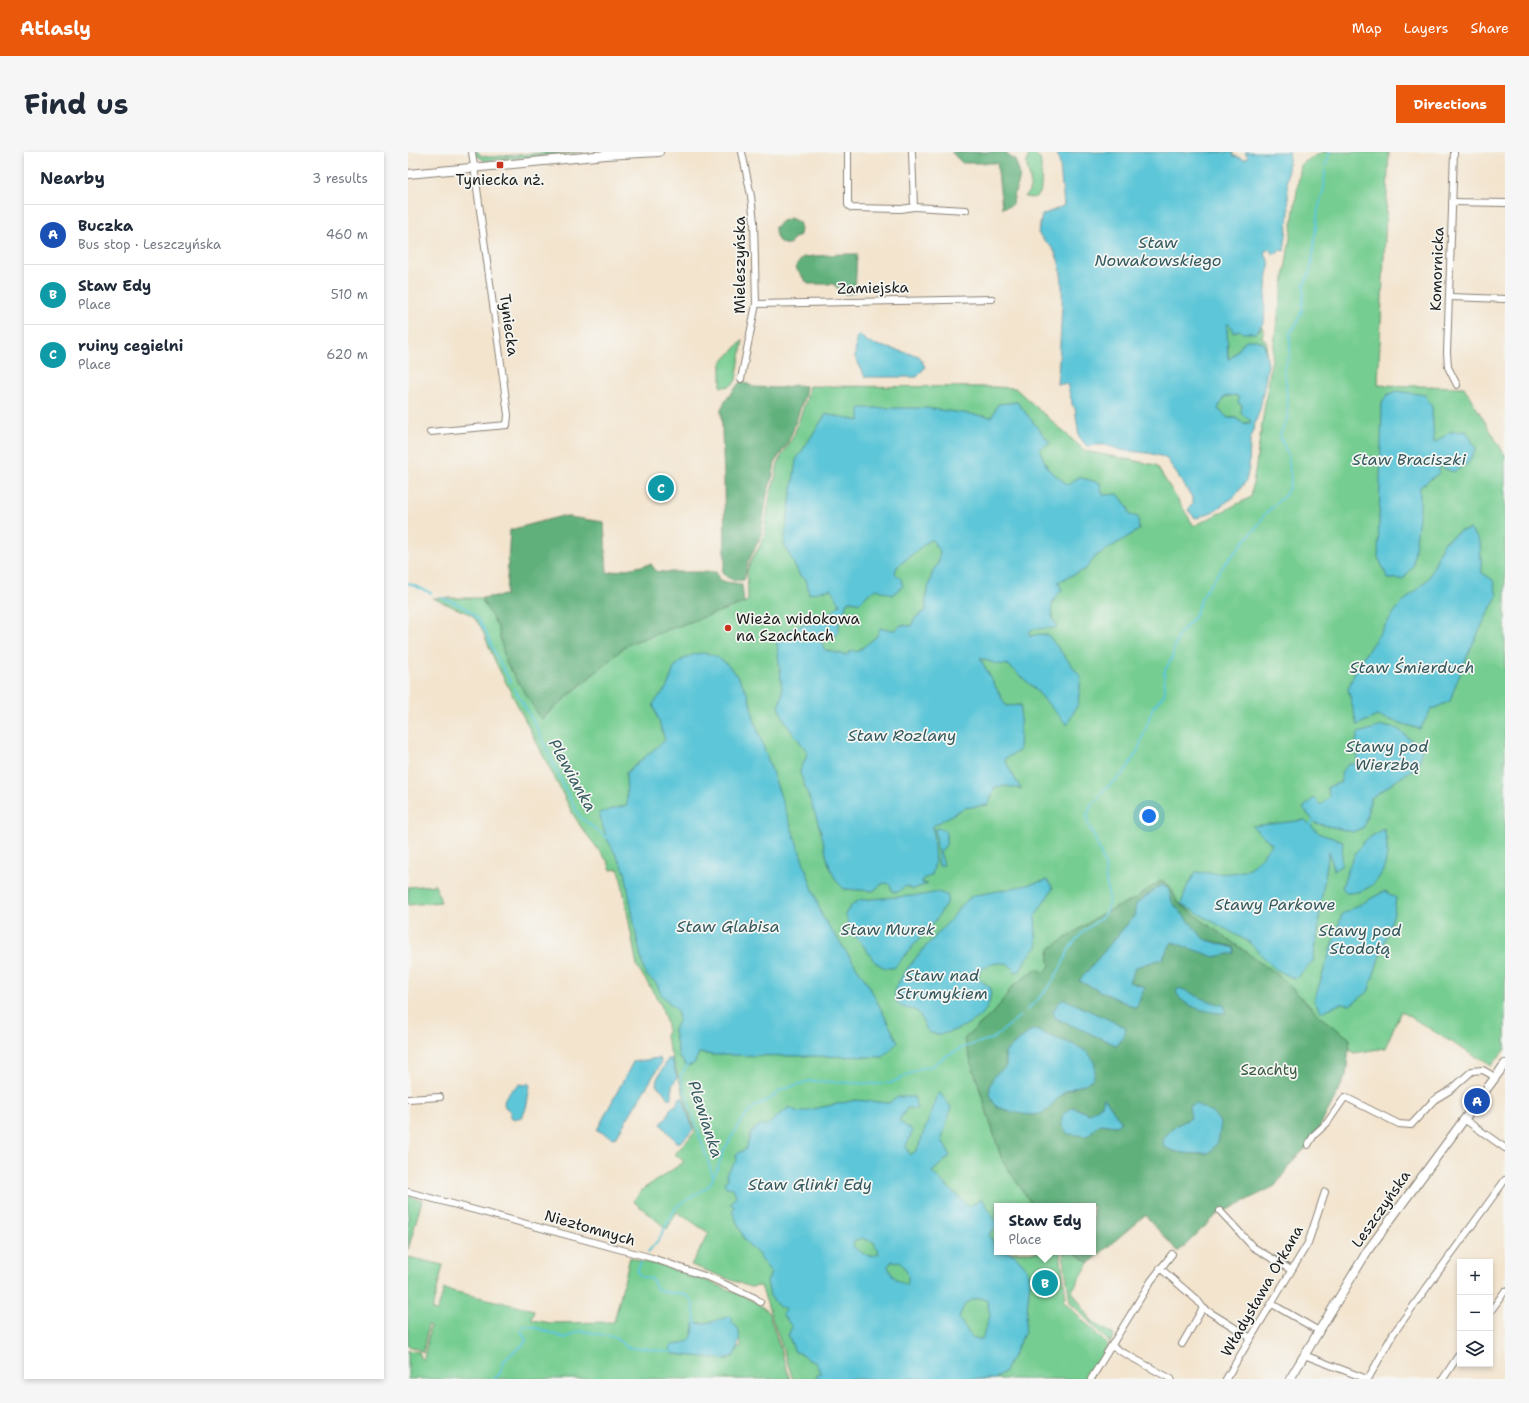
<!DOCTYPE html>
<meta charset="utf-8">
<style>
body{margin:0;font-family:"Shantell Sans",sans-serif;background:#f6f6f7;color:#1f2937}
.controls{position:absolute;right:12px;bottom:12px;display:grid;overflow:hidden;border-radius:0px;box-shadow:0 2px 6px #0003}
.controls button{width:36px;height:36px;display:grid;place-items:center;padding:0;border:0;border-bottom:1px solid #e0e1e3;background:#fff;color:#1f2937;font:20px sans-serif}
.you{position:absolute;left:741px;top:664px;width:14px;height:14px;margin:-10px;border:3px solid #fff;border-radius:50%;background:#1a73e8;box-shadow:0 0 0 6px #1a73e833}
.badge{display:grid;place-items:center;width:26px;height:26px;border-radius:50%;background:#ea580c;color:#fff;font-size:13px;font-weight:700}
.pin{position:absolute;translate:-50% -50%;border:2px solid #fff;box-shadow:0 1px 4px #0006}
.popup{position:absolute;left:586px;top:1051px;width:102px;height:52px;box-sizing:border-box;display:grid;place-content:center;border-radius:0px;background:#fff;filter:drop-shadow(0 1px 3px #0005);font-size:13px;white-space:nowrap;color:#747a83}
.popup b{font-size:15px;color:#1f2937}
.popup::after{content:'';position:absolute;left:50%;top:100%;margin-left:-8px;border:8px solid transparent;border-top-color:#fff}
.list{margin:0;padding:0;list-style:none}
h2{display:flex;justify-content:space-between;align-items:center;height:52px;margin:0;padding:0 16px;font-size:17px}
h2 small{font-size:13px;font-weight:400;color:#747a83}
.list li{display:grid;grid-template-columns:26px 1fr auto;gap:12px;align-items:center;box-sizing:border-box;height:60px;padding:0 16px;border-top:1px solid #e0e1e3}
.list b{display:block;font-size:15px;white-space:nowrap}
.list p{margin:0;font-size:13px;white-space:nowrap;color:#747a83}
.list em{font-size:13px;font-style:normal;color:#747a83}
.icon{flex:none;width:22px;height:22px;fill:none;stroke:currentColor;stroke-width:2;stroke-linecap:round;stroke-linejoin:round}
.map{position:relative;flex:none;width:1097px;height:1227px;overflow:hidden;border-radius:0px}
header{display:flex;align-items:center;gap:24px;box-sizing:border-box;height:56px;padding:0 20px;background:#ea580c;color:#fff}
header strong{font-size:19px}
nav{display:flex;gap:22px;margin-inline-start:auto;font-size:14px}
.intro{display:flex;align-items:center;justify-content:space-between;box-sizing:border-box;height:96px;padding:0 24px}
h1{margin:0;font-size:28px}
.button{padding:10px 18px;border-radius:0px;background:#ea580c;color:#fff;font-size:14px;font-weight:700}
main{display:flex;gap:24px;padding:0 24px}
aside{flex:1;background:#fff;border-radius:0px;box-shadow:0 2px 6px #0003}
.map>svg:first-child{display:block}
.green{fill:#76cd91;stroke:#497456;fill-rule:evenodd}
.forest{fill:#60b07b;stroke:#3e664c;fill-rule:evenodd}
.water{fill:#5dc6d8;stroke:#3c717a;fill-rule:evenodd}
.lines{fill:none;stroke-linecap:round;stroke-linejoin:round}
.stream{stroke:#5dc6d8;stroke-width:2}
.minor-casing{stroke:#888075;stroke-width:8}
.tertiary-casing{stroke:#888075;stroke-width:10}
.minor{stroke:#fff;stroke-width:6}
.tertiary{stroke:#fff;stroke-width:8}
.poi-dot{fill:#c8321e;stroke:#f6f6f2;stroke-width:1.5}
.labels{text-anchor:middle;stroke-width:3.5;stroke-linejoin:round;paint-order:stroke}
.poi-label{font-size:15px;fill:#1c1c1c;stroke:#f6f6f2}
.street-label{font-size:15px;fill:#1c1c1c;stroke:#f6f6f2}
.park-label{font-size:15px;fill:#3c5a45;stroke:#f6f6f2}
.water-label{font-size:16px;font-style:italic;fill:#33585e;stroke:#f6f6f2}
</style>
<header>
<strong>Atlasly</strong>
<nav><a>Map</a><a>Layers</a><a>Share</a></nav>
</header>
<div class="intro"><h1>Find us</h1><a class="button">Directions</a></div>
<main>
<aside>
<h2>Nearby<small>3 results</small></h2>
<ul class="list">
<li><span class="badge" style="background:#1a4fb4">A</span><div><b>Buczka</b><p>Bus stop · Leszczyńska</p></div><em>460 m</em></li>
<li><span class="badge" style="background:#0f9aa8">B</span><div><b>Staw Edy</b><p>Place</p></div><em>510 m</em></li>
<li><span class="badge" style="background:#0f9aa8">C</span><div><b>ruiny cegielni</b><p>Place</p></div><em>620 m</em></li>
</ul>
</aside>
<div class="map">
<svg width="1097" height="1227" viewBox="0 0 1097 1227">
<rect width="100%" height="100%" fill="#f6f6f2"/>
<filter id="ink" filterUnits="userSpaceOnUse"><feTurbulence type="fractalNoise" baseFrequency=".025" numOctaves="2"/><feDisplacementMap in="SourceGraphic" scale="8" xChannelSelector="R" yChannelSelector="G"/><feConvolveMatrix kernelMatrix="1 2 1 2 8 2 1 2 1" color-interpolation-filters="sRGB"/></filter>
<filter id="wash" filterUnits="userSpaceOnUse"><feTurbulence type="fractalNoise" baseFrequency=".012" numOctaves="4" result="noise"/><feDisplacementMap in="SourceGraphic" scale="16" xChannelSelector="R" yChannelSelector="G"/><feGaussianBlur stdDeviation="0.9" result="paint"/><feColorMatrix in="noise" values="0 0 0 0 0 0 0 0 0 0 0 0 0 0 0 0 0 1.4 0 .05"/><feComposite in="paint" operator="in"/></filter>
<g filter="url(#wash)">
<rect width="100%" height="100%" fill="#f3e4ce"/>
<g class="green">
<polygon points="67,0 70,0 74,4 82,5 146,0 176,0 76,9 70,4 68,5"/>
<path d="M625 0C627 2 630 4 632 7 634 12 634 36 632 41 629 47 622 46 617 45 619 42 621 39 622 36 625 23 611 8 625 0Z"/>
<path d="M914 0H981L970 233 1056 235 1097 303V897L1083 914 1076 908 1066 904 993 859 977 896 946 901 941 898 942 887 911 864 875 827 770 751 761 733 752 729 727 747 692 763 643 796C639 803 641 806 642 814L637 820 628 817 604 835 588 858 556 887 594 1008 625 1054H589V1100H652L658 1145 655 1148 700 1193 682 1227H385L353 1134 342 1135 283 1113 301 1081 269 1060 259 1077 225 1049 235 1037 276 1010 267 1002 287 980 257 882 259 881V873L253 853 229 814 212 721 210 717 203 718 200 710 173 675 165 662 87 509 73 475 64 463 24 446H73L90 475 98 511 134 567 220 492 340 449 339 420 343 408 352 394 356 384 362 343 368 323 370 310 386 283 399 245 401 234 587 235 607 236 677 299 748 313 786 374 843 345 893 12Z"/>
<polygon points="819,171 831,178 852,178 853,175 856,177 854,185 859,191 858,202 856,191 830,198 823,206 820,207"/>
<path d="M335 188 328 228C325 234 320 235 313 235V211Z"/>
<path d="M827 243C837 249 834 263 843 269L842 271H835L827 266H820L810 257 816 245Z"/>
<polygon points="27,733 33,750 0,753 0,735"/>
<polygon points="0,1044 14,1048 0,1098"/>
<polygon points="655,1100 666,1100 681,1111 664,1139 684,1169 706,1183 702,1191 662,1150"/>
<path d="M0 1105 35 1113 24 1158 29 1159 36 1137 126 1158 124 1168 143 1171 206 1170 222 1105 236 1110 249 1112C270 1119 351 1144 361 1162L382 1227H0V1198L11 1200 14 1207H16L22 1174 20 1173 15 1201 9 1197 0 1194ZM320 1165 331 1179 330 1190 333 1191V1194L329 1196 327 1201 321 1207 265 1202 262 1196C266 1193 269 1193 274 1192 285 1189 286 1181 288 1171 299 1172 309 1170 320 1165Z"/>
</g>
<g class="forest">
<path d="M543 0H598L603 7 606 6C618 31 607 29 605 52L602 54 594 56 589 11H554Z"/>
<path d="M382 66 391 70 393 77 392 83 385 87 382 92C370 94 367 85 367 75L374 69Z"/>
<path d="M434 102H449L447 140C441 143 436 143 431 139L430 136 425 132H400L389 118 388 114 395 105Z"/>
<path d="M333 229 346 235 372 236 388 233 398 234 397 242 384 281 379 292 367 310 365 323 359 342 353 384 340 410 336 428C327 429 318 428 314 419L317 411 316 324 313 257 317 249Z"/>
<polygon points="154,364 196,370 199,421 243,412 248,419 257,420 308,420 311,427 318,430 334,432 336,451 220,492 133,567 98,511 90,476 73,446 98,443 102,378"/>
<path d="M752 729 761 733 770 751 875 827 911 864 942 887 938 924 903 992 887 1006 867 1034 809 1063 770 1100 737 1063 681 1111 666 1100H685V1054H625L594 1008 556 887 588 858 604 835 628 817 637 820 642 814C641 806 639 803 643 796L692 763 727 747ZM740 743 764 750 796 787 826 795 785 796 764 790 754 807 728 815 721 830 737 835 728 856 671 829 726 764 728 752ZM627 878 643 885 683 928 657 940 627 963C617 962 586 959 585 948 583 940 588 928 590 921 602 913 596 911 597 900L616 886 621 880ZM696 946 708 974 692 972 665 955 681 962 694 953ZM783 966 801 1001 785 1002 764 999 769 973Z"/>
</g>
<g class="water">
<path d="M649 0H824L826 4 836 7 840 5 837 0H882L879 26 881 60 876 99 871 98 870 101 865 102 861 97 856 100 862 112 859 122 856 170 848 181H835L831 178 825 181 823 174 819 172 820 207 823 206 838 188H848L856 191 860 213 852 257 842 287 841 316 838 329 827 344 806 359 789 366 786 365 780 358 784 352V345L759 307C744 299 729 301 713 298 708 297 703 294 698 293 692 292 685 294 679 294L671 285 667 256 664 253V250L659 232H649C651 212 652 193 653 173 654 151 657 124 648 102 644 94 636 89 630 81L634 63C642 59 649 58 656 53L652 14ZM827 243 831 246 830 251 834 253 833 261 843 269 842 271H835L827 266H820L810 257 816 245Z"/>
<polygon points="451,183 461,191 511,204 517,215 509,225 457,225 447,205 448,186"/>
<polygon points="988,239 1017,243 1024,255 1026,291 1042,280 1058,279 1068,296 1060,311 1046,320 1037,317 1032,313 1031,321 1012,335 1012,357 1005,414 995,427 980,427 970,405 974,250 979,243"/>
<path d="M609 250 642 291 631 297 640 317 660 333 671 325 692 331 695 343 710 342 720 355 722 363 730 365 731 378 688 404 678 417 650 430 654 438C642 449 640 461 649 474L647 476 625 477 621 480 622 484 632 482 640 483 673 525 670 552 659 573 625 535 600 513 588 512 572 506 598 554 613 553 611 599 596 607 613 637 598 634 587 635 580 653 556 656 525 674 527 711 524 723C520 726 514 725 514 731L519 732 503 738 501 735H496L490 740H485L483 735 480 731 474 732 465 739 436 737C420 723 418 700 413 680 407 660 399 641 392 621 392 613 399 608 399 599L381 576 372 559 371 553 374 543V537L368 483 388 476 397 471 398 473C412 469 422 463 432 452L423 437 401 442 398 427 392 424 376 392 388 308 418 262 452 269V256H517L584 265 590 252ZM525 388 527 394 532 399 530 412 525 418 518 444V458L507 466 503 474 493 473 487 478 472 476 469 484 449 500 444 498 438 503 417 498 414 492 417 485 427 484 431 480V468L438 465 436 460 439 450 444 449 452 451 460 442 469 437 484 443 495 434 493 427 487 421 489 415 520 389Z"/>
<path d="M1062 377 1072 390 1074 421 1085 428 1089 444C1071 478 1054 512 1042 549L1023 558 1012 577 969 564 949 573 940 537 949 514 990 455 1021 426 1035 391 1052 379Z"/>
<path d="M294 501C315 501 332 525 340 543 343 552 344 561 347 570L414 764 460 832 490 890 475 905 305 903 291 901 286 912 279 914 271 905 267 885 266 878 271 867 269 859 253 842 248 831 239 824 236 818 229 788 217 720 198 685 191 661 219 653 218 621 257 588 245 552 259 535 266 516 272 509 286 502Z"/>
<polygon points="974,574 990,577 1014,597 1011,613 963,646 956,675 945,680 907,671 895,656 906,646 913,653 921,645 920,635 934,630 933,620 941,612 948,612 951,599 947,594 950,581"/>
<path d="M897 668 912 682 935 689 933 714 926 718 921 700 912 756 910 781 905 809 887 827 867 817 841 790 773 752 780 732 788 720C803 721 820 723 835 719 845 716 858 700 864 692L844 674Z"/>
<polygon points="530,676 538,679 538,693 532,700 536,713 531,714 527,677"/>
<path d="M976 676C977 682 979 689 979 695 980 721 965 742 938 741L934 735C940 719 945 700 958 688 964 684 970 680 976 676Z"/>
<path d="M639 728 645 736 627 764 629 795 617 808 613 818 608 820C605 818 604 815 601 813 592 808 573 813 570 824L571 827 583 836C583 842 582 850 579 856 572 868 537 887 523 881 515 878 516 864 508 859 501 855 491 859 487 845 483 827 529 784 540 770 547 763 554 751 563 745 567 742 575 742 580 741 600 737 620 733 639 728Z"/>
<polygon points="753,733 760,735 764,750 796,787 826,796 826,801 806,805 764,790 754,807 728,815 721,830 737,835 728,856 671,829 726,764 728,752"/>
<polygon points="977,739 988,746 986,761 960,840 942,853 932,852 913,860 906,849 934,762"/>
<polygon points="529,740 539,743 540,744 539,750 528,768 486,816 477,816 468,811 451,788 445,782 437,762 443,754 451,748 515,743"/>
<path d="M771 836 779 839 795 847 817 854V861C806 862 782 856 774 848 772 847 770 843 768 840Z"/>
<polygon points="656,847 717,875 718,878 711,892 708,893 647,866 645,860 650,851"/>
<path d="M624 878H628C633 880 639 883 644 885 660 891 688 896 687 918 687 922 686 925 683 928 676 934 665 935 658 939 650 944 645 953 638 959 627 968 601 959 589 955 580 945 579 931 589 921 592 919 597 917 598 913 599 909 597 904 597 900Z"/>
<polygon points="250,906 253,908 252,913 208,985 205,986 189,978 225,910"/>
<polygon points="260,907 264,907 269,926 264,934 264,945 260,947 255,939 248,933 249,927"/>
<path d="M112 932 117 933 121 931 122 933C120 943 120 956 114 965L106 967 102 965V959L97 955C93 944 104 938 112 932Z"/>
<path d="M531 940 543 955 534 987 542 1004 524 1020 561 1055 574 1047 589 1071V1074L581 1083 589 1097V1100H599L607 1103 617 1114 622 1128 617 1180 597 1219 587 1227H410L408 1224 413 1221 408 1211 399 1207 394 1202 387 1200 380 1183 384 1175 374 1162 378 1157 371 1155 362 1144 359 1130 363 1121 349 1101 337 1089 324 1059 327 1055 322 1052 328 1044 325 1036 318 1035 316 1030 320 1027 318 1022 329 1008 328 1002 338 997 343 980 352 973 358 974 381 955 390 960 448 948 481 951 490 945H506L509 957 499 956 491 969 505 979 498 994 502 1003 509 998ZM453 1086 466 1090 471 1102C460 1106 453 1101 445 1094L446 1089ZM484 1109 491 1110C498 1117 502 1123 499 1133 489 1129 483 1124 480 1114ZM574 1146 579 1149 582 1163 574 1187H565L551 1167C555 1153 558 1147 574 1146Z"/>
<polygon points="696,945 713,970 708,974 692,972 679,984 660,982 654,974 654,963 665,955 681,962 694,953"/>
<polygon points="272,946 275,946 285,978 274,989 269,991 253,972 259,965 262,957 268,953"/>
<path d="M788 952 805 961 813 972 810 990 801 1001C785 1002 769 1003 755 994L756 985 769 973 783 966 781 954Z"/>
<path d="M322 1164 324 1166V1170C325 1172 329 1174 330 1177 334 1184 329 1199 325 1205L315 1207 265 1202 262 1196V1194C278 1189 285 1193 286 1172L288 1171C301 1172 310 1168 322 1164Z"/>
</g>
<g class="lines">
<g class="stream">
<polyline points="917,14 922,0"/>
<polyline points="0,431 23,441"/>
<path d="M34 446C43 449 52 452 60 458 75 468 80 487 88 503 92 512 98 521 103 530"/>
<polyline points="106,536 127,572 157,637 172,665 199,686"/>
<polyline points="902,673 905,669"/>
<polyline points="619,858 633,844 643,832 654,813 662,795 675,780 693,766 700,757 701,745 698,729 697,714 687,686 680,672 679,663 683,654 692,645 696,638 716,621 730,598 745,555 756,543 757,537 756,520 764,506 767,493 770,484 787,464 794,445 798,439 816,413 851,372 856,363 877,343 881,336 883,327 880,303 873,287 872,282 880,266 878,230 876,217 882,202 882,180 888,173 894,159 896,133 903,117 910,57 916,37 917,18"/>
<polyline points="280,912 272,924 305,1025"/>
<polyline points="240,1100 251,1087 268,1055 301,1034 308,1020 316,998 333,969 347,954 362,947 373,938 401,929 468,932 483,931 513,916 524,914 538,904 556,895 586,886 613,863"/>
<polyline points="233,1110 230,1117 230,1121 234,1125 244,1127 249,1137 260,1141 273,1141 281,1145 285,1152 288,1172"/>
<path d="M85 1227 92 1222C94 1215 95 1208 101 1203 107 1198 114 1197 118 1188L113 1179 116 1174 126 1175 157 1186 168 1180 174 1179 206 1185 219 1195 223 1196H236L258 1200 266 1199"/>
</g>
</g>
</g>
<g filter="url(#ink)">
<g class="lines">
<defs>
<g id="minor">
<polyline points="440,0 440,53 444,56 493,57 506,55"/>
<polyline points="504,0 506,55 558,58"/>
<polyline points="1046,0 1039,200 1040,215 1049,233"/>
<polyline points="1044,50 1097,51"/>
<polyline points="1042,145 1097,147"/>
<polyline points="348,152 584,147"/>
<polyline points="333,227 348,152 346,70 343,44 334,0"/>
<polyline points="22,280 99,273 100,263 96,233 64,0"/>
<polyline points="0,947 32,945"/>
<polyline points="1056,967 1097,996"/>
<polyline points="900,993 906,983 919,971 937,945 991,972 1003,973 1026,948 1044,937 1064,919 1075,918 1087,925"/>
<polyline points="0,1040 244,1106 305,1127 347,1146 352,1150"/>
<polyline points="812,1059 845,1095 883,1118"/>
<polyline points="752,1116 790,1149 795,1156 843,1186"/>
<polyline points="864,1152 911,1179"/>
<polyline points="1082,1160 1097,1139"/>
<polyline points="774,1192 795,1156"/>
<polyline points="703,1194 763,1227"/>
<polyline points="896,1203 959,1227"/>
<polyline points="683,1227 743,1129 764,1102"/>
<polyline points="818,1227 900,1091 917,1040"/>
<polyline points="960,1227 985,1182 1097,1028"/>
<polyline points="1035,1227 1052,1201"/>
</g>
<g id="tertiary">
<polyline points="0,22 198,3 251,0"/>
<polyline points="882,1227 960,1098 1097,912"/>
</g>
</defs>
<use href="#minor" class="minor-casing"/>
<use href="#tertiary" class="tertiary-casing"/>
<use href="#minor" class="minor"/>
<use href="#tertiary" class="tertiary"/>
</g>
</g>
<g class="poi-dot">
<rect x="88" y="9" width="8" height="8" rx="2"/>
<circle cx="320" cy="476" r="4"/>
</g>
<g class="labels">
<g class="poi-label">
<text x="92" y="33">Tyniecka nż.</text>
<text x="328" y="472" text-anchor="start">Wieża widokowa<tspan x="328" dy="17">na Szachtach</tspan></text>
</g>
<g class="street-label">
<text transform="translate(332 113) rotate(-90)" y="5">Mieleszyńska</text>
<text transform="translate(1029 117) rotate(-88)" y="5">Komornicka</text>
<text transform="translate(465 136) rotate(-1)" y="5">Zamiejska</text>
<text transform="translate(101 173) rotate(82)" y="5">Tyniecka</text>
<text transform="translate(973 1057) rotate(-55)" y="5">Leszczyńska</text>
<text transform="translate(182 1076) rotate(16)" y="5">Niezłomnych</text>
<text transform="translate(854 1139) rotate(-60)" y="5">Władysława Orkana</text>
</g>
<g class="park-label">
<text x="861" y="923">Szachty</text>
</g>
<g class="water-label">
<text x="750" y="96">Staw<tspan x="750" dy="18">Nowakowskiego</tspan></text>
<text x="1001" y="313">Staw Braciszki</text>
<text x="1004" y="521">Staw Śmierduch</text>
<text x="494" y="589">Staw Rozlany</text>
<text x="979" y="600">Stawy pod<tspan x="979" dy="18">Wierzbą</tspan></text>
<text transform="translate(165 623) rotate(61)" y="6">Plewianka</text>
<text x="867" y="758">Stawy Parkowe</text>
<text x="320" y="780">Staw Glabisa</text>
<text x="480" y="783">Staw Murek</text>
<text x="952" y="784">Stawy pod<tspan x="952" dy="18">Stodołą</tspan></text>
<text x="534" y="829">Staw nad<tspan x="534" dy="18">Strumykiem</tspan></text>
<text transform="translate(298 967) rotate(72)" y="6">Plewianka</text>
<text x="402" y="1038">Staw Glinki Edy</text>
</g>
</g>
</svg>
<div class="controls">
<button>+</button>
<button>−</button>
<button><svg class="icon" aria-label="layers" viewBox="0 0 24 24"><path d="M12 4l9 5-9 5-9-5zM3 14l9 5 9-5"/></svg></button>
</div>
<div class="you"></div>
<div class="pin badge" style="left:1069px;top:949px;background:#1a4fb4">A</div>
<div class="pin badge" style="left:637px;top:1131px;background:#0f9aa8">B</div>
<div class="popup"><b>Staw Edy</b>Place</div>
<div class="pin badge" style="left:253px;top:336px;background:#0f9aa8">C</div>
</div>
</main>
